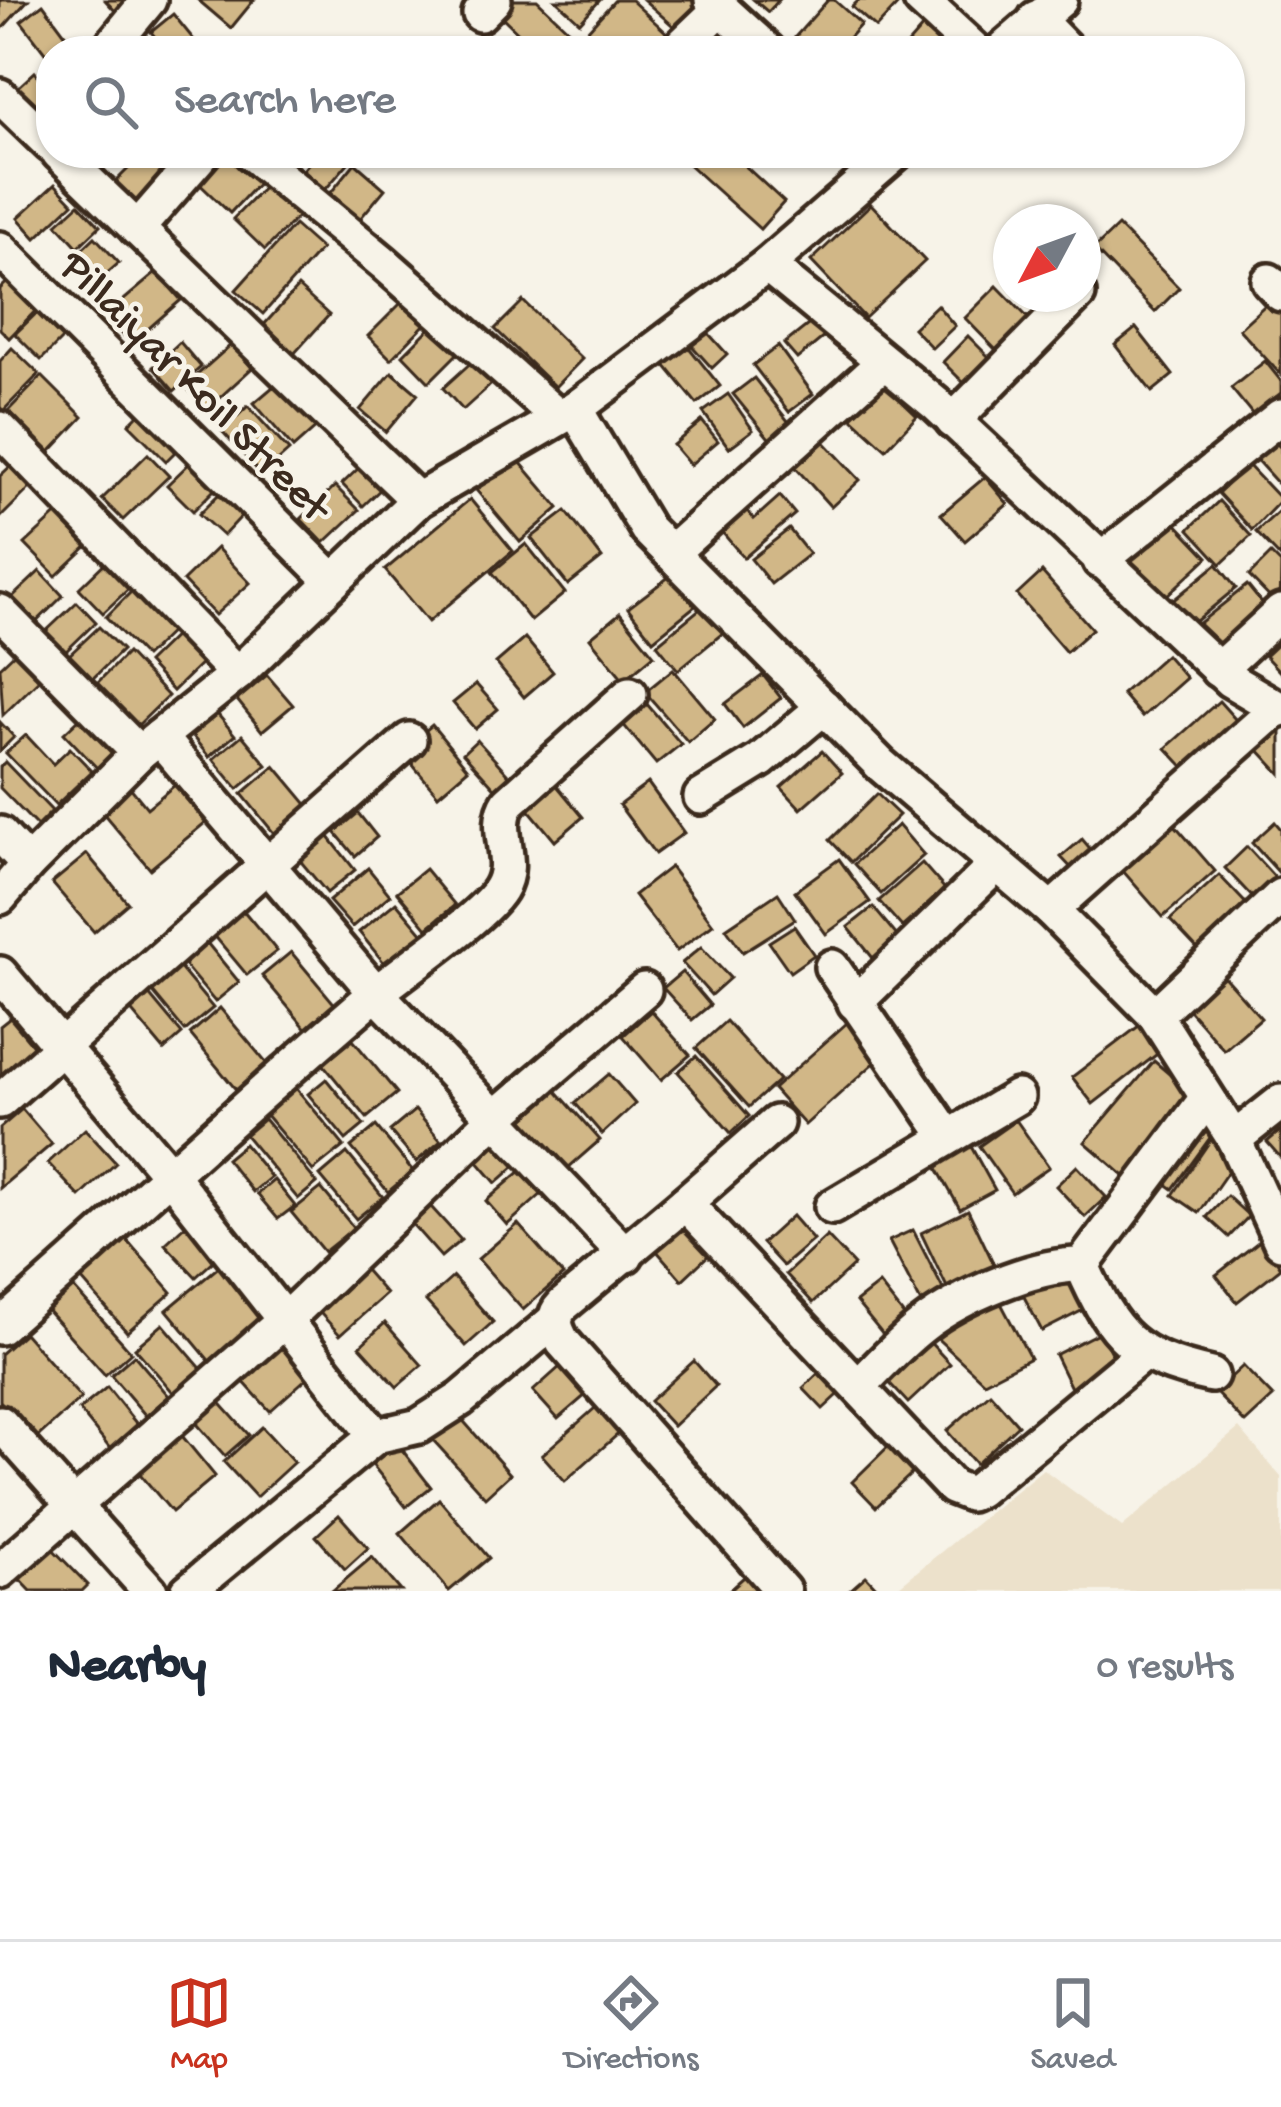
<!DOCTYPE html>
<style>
body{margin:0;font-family:"Gochi Hand",sans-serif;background:#f6f6f7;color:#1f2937}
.compass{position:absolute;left:993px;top:204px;width:108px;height:108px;border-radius:50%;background:#fff;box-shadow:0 3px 9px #0004;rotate:229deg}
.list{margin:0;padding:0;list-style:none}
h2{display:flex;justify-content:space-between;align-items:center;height:156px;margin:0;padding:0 48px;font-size:51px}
h2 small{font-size:39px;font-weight:400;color:#747a83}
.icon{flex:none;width:66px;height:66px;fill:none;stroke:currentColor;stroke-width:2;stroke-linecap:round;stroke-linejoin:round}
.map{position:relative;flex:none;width:1281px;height:1591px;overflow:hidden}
.search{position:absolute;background:#fff;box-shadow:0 3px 9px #0004;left:36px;right:36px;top:36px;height:132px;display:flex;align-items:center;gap:30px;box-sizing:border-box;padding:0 42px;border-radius:48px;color:#747a83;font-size:45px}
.sheet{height:348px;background:#fff}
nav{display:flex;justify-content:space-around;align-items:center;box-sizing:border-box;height:168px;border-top:3px solid #e0e1e3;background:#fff;font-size:33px;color:#747a83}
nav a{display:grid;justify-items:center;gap:6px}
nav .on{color:#c8321e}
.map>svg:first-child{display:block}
.built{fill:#ece1cb}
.building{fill:#d1b787;stroke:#3b2a1e;stroke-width:3}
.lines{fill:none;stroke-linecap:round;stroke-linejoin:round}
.minor-casing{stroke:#3b2a1e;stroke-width:42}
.minor{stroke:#f7f3e8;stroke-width:33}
.labels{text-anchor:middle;stroke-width:9;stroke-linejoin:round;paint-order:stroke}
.street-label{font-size:45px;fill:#3b2a1e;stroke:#f7f3e8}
</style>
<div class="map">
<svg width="1281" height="1591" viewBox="0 0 1281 1591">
<rect width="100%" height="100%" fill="#f7f3e8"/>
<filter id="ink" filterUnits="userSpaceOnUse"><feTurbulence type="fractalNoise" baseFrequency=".00833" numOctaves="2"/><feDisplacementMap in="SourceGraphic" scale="24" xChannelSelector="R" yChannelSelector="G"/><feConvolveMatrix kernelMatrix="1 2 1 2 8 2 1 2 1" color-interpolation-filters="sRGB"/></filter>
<g filter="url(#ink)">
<polygon class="built" points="1239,1428 1281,1477 1281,1591 893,1591 1043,1469 1122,1527"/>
<g class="building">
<polygon points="0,0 28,0 0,31"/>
<polygon points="105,0 130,0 116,12"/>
<polygon points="198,0 254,0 231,28"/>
<polygon points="513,0 537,0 573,34 557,51 537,51 499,14"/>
<polygon points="556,0 600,0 580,22"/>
<polygon points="615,0 631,0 670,36 656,51 606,51 586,32"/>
<polygon points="644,0 701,0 704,2 679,31"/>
<polygon points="754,0 779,0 768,12"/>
<polygon points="828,0 834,0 861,24 837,51 811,51 795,37"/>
<polygon points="859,0 902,0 876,28 852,7"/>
<polygon points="43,4 78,51 51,51 51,60 21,21"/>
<polygon points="173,14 203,51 166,51 151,32"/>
<polygon points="724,15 764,51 714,51 702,40"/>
<polygon points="931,18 957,42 949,51 902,51"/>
<polygon points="35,72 51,90 51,109 38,121 12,93"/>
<polygon points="72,153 117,153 89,175"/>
<polygon points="207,153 238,153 263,178 230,213 188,173"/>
<polygon points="317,153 339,153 349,162 325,190 303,170"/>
<polygon points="692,153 731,153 784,202 760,229 685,161"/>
<polygon points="811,153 837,153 825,166"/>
<polygon points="143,154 175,185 142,217 111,186"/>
<polygon points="355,163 385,189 354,226 324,201"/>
<polygon points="268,183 300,214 265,250 233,219"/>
<polygon points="55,184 73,203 36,238 18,218"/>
<polygon points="79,204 100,226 78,247 57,224"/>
<polygon points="871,204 925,261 865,318 811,261"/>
<polygon points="294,225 321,249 263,314 236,290"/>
<polygon points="1118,226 1179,288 1155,312 1094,249"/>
<polygon points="95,237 119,263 103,277 80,251"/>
<polygon points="157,272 181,300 131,344 106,315"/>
<polygon points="17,273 45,301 9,338 0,329 0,289"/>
<polygon points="997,286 1032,322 1000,354 965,318"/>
<polygon points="298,287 329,315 293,355 262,327"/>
<polygon points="406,298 429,320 391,359 368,336"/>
<polygon points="1273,298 1281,307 1281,375 1239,329"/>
<polygon points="523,301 582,359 555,387 495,329"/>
<polygon points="937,305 955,326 932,348 913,328"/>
<polygon points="44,306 69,332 41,360 15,334"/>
<polygon points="818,317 830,332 797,359 784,344"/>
<polygon points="434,324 460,351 429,382 403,355"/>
<polygon points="700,324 727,354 712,368 685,338"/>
<polygon points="1136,328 1173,375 1152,392 1115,345"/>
<polygon points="968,336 996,364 971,390 943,362"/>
<polygon points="683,340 720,386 697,404 660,359"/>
<polygon points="180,342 201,367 174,391 153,367"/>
<polygon points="232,344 252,368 206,410 185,386"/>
<polygon points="778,346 813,394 789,412 753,365"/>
<polygon points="12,348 39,374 3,411 0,407 0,361"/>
<polygon points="475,359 495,381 463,410 443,388"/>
<polygon points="1265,361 1281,381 1281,393 1253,415 1231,388"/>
<polygon points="392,372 418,394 386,432 360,410"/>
<polygon points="873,374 917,416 886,449 841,408"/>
<polygon points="42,376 83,417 50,452 8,411"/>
<polygon points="754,378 792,426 772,442 733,394"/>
<polygon points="281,380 320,424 293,448 254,403"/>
<polygon points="728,394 753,430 729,448 703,412"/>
<polygon points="150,403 187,440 166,461 129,424"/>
<polygon points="248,406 289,451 262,475 222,431"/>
<polygon points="702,421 718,441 690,465 673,445"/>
<polygon points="815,432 860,480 831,507 786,457"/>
<polygon points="1272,439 1281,448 1281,487 1253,456"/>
<polygon points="148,454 169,476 123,520 102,499"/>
<polygon points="197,456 222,482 193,511 167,485"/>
<polygon points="515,456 559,508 520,542 476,490"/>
<polygon points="17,460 37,481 0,518 0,476"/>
<polygon points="363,464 384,486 363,506 342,484"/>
<polygon points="1248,465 1281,500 1252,530 1218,493"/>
<polygon points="985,477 1008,504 965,541 941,514"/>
<polygon points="228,485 251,506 223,536 199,514"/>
<polygon points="335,486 359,510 324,543 301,519"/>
<polygon points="780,496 795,514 744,558 715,524 740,502 754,519"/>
<polygon points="470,499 513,551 428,622 385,570"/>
<polygon points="1219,501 1251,536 1221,564 1189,529"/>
<polygon points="65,507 96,538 56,576 25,544"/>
<polygon points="1281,509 1281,558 1256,532"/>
<polygon points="566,511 602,558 568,585 531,538"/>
<polygon points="1170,517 1208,557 1164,598 1127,559"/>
<polygon points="789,529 809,554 771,584 751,559"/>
<polygon points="526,544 565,593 531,621 492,572"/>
<polygon points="217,548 250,583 215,615 183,581"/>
<polygon points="114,554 138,580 103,613 79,588"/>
<polygon points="1271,554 1281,564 1280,608 1249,576"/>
<polygon points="1217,564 1236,588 1190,626 1171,602"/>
<polygon points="40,571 63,596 28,630 4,605"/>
<polygon points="1042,572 1092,629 1066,652 1017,595"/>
<polygon points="670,576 695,606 653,640 628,608"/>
<polygon points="142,581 181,622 145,657 106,617"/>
<polygon points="1247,585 1273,617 1217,661 1192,629"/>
<polygon points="77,602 96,622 62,655 42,635"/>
<polygon points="702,607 723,633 678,670 657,644"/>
<polygon points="620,613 654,655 624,680 590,638"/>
<polygon points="99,627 122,650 89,682 66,658"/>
<polygon points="182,629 208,657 173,691 147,663"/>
<polygon points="525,638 553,672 524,697 496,663"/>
<polygon points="1281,641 1281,673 1265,656"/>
<polygon points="19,649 44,675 3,715 0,667"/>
<polygon points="127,653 168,696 134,729 93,687"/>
<polygon points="1166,655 1186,678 1142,717 1122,694"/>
<polygon points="673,669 715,719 688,742 645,692"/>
<polygon points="267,675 293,705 262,731 237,700"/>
<polygon points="763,675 781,698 743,728 725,704"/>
<polygon points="476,684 498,709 475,729 453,703"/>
<polygon points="1219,701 1243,728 1191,775 1166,748"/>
<polygon points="646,703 681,744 656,764 622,723"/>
<polygon points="214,710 235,735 209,757 188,731"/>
<polygon points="81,717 114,752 97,768 64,733"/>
<polygon points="0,722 14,737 0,751"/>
<polygon points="1281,724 1281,774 1256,747"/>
<polygon points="432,725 468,769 438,795 401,751"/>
<polygon points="26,735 53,764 70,748 92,771 56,805 6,753"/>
<polygon points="242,735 267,765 238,789 213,759"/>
<polygon points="477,740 515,782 501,795 463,753"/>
<polygon points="822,751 842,773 801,809 781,787"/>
<polygon points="5,762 52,811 37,826 0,788 0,767"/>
<polygon points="275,766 311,809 277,837 242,794"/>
<polygon points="187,775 218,812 150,869 97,806 126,782 147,808"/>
<polygon points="549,776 583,817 555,841 521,800"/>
<polygon points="648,783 684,833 655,854 619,805"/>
<polygon points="877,794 899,815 851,862 830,840"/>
<polygon points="358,813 377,837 355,856 335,832"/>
<polygon points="1275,822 1281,829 1281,875 1252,843"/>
<polygon points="1174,824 1215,871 1163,917 1122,870"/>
<polygon points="898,825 924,855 881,894 854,864"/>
<polygon points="321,827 355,870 327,893 292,851"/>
<polygon points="1082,839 1094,853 1074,871 1061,857"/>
<polygon points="1247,847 1279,882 1258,903 1225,868"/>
<polygon points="87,854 128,903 94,932 52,883"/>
<polygon points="839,859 870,902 826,934 795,891"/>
<polygon points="922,863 945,889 902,927 879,901"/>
<polygon points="670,867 713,924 677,951 634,895"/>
<polygon points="368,868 390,895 352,927 329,901"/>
<polygon points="425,869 455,905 427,928 397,892"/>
<polygon points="1219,875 1255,913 1206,958 1170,920"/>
<polygon points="778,893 795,919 743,952 726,928"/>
<polygon points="396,902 423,934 385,964 359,932"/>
<polygon points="238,904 277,951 247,975 208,928"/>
<polygon points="873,907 898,937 873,958 848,927"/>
<polygon points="794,926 814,955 790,972 769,942"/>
<polygon points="203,938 239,982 215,1002 179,959"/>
<polygon points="701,947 730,978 711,995 682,963"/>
<polygon points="291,952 337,1007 308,1031 262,976"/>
<polygon points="174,961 213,1008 185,1031 146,984"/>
<polygon points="1219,971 1261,1018 1224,1050 1183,1003"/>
<polygon points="682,972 710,1005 692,1020 663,988"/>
<polygon points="147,992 182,1034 164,1050 128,1007"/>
<polygon points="220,1008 273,1071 242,1097 190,1034"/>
<polygon points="651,1011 690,1055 661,1080 623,1036"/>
<polygon points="10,1018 36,1049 1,1079 0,1026"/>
<polygon points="726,1021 779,1080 749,1107 696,1048"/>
<polygon points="848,1022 880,1058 805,1125 773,1089"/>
<polygon points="1144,1022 1165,1048 1093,1104 1072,1077"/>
<polygon points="353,1040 397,1093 367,1118 323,1064"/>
<polygon points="696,1056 749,1116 731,1133 678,1072"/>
<polygon points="1154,1061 1201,1101 1131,1182 1085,1142"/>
<polygon points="609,1074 635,1104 602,1134 575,1103"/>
<polygon points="326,1079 364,1125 346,1140 308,1094"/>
<polygon points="553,1087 600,1140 567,1169 520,1116"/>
<polygon points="296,1088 344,1146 313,1171 265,1114"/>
<polygon points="22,1109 52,1144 0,1188 0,1128"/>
<polygon points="415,1110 441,1141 416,1162 390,1131"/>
<polygon points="1201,1114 1218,1127 1173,1189 1155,1176"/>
<polygon points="264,1119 317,1183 298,1199 245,1135"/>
<polygon points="1016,1120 1049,1167 1012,1193 979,1146"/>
<polygon points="376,1126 413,1171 388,1192 351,1147"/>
<polygon points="85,1129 116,1163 80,1197 48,1163"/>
<polygon points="498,1130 524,1158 496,1183 471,1154"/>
<polygon points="1281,1130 1281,1158 1267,1142"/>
<polygon points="1214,1135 1240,1154 1199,1213 1173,1195"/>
<polygon points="969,1143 995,1190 960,1209 934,1163"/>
<polygon points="244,1144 271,1177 253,1192 226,1159"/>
<polygon points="347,1153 383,1197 356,1219 320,1176"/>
<polygon points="1077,1166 1106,1197 1085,1217 1056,1186"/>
<polygon points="523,1169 544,1192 507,1225 486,1201"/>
<polygon points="274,1180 295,1206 278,1219 257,1194"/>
<polygon points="321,1188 354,1228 324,1252 291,1212"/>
<polygon points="1227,1196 1249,1216 1229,1237 1207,1217"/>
<polygon points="423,1198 461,1240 441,1257 404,1215"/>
<polygon points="968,1210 1000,1277 953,1300 921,1233"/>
<polygon points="679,1216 712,1252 682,1280 649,1242"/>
<polygon points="792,1216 813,1240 783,1266 762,1243"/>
<polygon points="189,1222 220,1255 196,1277 165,1244"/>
<polygon points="518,1224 563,1275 523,1310 478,1259"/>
<polygon points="913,1230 945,1293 922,1305 889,1241"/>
<polygon points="827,1236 854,1265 813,1303 786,1274"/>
<polygon points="126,1239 172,1292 127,1332 81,1279"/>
<polygon points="1262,1239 1281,1268 1237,1302 1216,1275"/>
<polygon points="228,1259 273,1313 212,1364 167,1310"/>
<polygon points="359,1263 386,1294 340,1335 312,1304"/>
<polygon points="1066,1267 1087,1308 1042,1331 1021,1291"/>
<polygon points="453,1277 493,1322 466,1346 426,1301"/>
<polygon points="879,1284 905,1317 883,1335 856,1302"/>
<polygon points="72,1286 131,1352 105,1375 46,1309"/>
<polygon points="994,1290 1030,1358 984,1382 926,1328"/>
<polygon points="385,1323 422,1365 397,1387 360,1346"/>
<polygon points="163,1324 205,1373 177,1397 135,1348"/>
<polygon points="280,1325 318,1368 270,1411 232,1369"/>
<polygon points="1100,1332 1117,1364 1071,1388 1055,1355"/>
<polygon points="24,1333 81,1398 34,1440 0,1401 0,1354"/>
<polygon points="925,1337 950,1364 908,1403 882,1375"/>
<polygon points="134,1355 169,1396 146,1416 111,1375"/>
<polygon points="570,1358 595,1387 558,1419 533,1391"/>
<polygon points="694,1361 716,1386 673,1426 650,1401"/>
<polygon points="830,1362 851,1383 823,1409 803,1388"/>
<polygon points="1243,1366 1273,1397 1245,1423 1215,1392"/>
<polygon points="107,1387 140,1428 111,1450 79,1410"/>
<polygon points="990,1393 1018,1425 976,1464 947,1431"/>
<polygon points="214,1396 249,1435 225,1456 191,1417"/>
<polygon points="603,1401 626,1427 565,1481 542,1455"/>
<polygon points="459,1416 510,1474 485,1497 433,1440"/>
<polygon points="174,1426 215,1476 172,1512 130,1462"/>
<polygon points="262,1427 294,1462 256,1497 224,1462"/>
<polygon points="900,1435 925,1461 876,1507 852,1482"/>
<polygon points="396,1442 431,1487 406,1507 370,1462"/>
<polygon points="439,1499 489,1558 449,1591 400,1533"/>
<polygon points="339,1515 368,1548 345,1569 316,1536"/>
<polygon points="42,1538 88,1585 82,1591 31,1591 10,1569"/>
<polygon points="372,1557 401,1591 332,1591"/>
<polygon points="752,1570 770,1591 728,1591"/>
<polygon points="866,1576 880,1591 849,1591"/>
</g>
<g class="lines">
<defs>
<g id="minor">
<polyline points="712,0 768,51"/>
<polyline points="921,0 976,51"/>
<polyline points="480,14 494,0"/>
<polyline points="1036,18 1068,51"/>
<polyline points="107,51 149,0"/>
<polyline points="676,51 721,8"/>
<polyline points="1001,51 1060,0"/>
<polyline points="0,96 51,145"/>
<polyline points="59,153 418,500"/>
<polyline points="251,153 384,263 557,416"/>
<polyline points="137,229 203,153"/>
<polyline points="0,249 333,581"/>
<polyline points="767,265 936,404 1230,680 1281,710"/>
<polyline points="1269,281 1281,294"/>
<polyline points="575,409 647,529 881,765 1051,910 1155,1015 1234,1139 1281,1242"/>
<polyline points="953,421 1078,294"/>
<polyline points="0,429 237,674"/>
<polyline points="671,553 884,362"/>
<polyline points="1100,561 1281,416"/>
<polyline points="0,612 139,753"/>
<polyline points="1218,670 1281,612"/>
<polyline points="159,737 376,993 626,1255"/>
<polyline points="701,797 761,760 824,707"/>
<polyline points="0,834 28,864"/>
<polyline points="0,897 28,864 139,753 237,674 418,500 575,409 767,265 896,153"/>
<polyline points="1051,910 1278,708"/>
<polyline points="832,967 948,1137"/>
<polyline points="0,974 171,1176 376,1436"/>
<polyline points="855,1003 995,866"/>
<polyline points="1155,1015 1281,896"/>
<polyline points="0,1101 409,740"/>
<polyline points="1234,1139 1281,1102"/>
<polyline points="685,1203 776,1123"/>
<polyline points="832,1207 1017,1097"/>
<path d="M1082 1265C1113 1337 1134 1358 1211 1375"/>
<path d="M0 1327C125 1216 248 1103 375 994 404 970 484 916 500 889 518 860 491 829 509 802L630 694"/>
<path d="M859 1386C880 1365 899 1344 922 1326 959 1297 1035 1264 1082 1265L1207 1098"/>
<polyline points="0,1423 150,1591"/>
<polyline points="0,1571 284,1321 494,1119 644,990"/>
<polyline points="188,1591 376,1436 419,1426 461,1399 555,1320"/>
<path d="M783 1591 563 1342C555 1328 551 1317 563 1305L685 1203 952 1487 970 1494 978 1490 1144 1353"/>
</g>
</defs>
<use href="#minor" class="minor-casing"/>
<use href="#minor" class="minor"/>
</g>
</g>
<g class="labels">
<g class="street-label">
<text transform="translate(198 383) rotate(45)" y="16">Pillaiyar Koil Street</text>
</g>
</g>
</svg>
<svg class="compass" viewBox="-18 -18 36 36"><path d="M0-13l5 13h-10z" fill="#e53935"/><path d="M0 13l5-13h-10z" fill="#747a83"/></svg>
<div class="search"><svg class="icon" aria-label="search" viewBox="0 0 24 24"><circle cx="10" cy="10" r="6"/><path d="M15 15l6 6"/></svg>Search here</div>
</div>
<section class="sheet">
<h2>Nearby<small>0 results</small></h2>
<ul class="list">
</ul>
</section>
<nav>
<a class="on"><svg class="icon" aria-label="map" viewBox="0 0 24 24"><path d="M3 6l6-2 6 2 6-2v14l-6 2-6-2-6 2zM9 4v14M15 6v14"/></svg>Map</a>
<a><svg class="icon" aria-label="directions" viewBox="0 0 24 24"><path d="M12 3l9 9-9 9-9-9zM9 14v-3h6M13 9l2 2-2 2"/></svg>Directions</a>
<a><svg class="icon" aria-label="saved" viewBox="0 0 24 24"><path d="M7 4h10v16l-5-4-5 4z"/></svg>Saved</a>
</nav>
